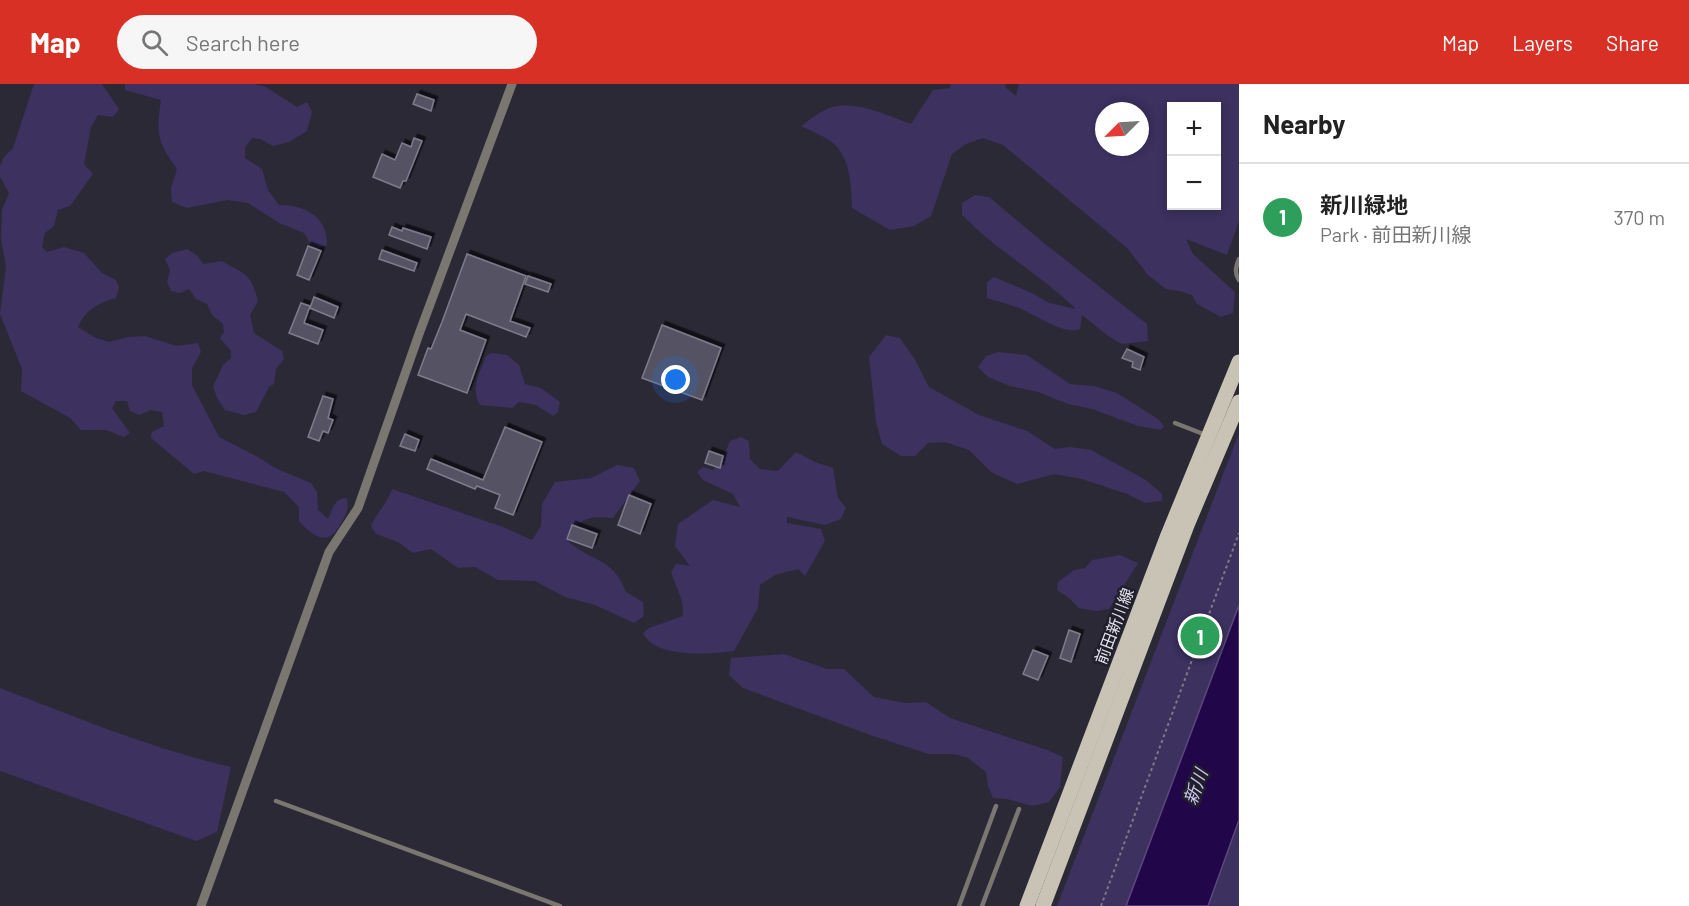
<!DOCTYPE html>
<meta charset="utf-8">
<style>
body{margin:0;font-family:Barlow,"Noto Sans JP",sans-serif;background:#f6f6f6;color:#222}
.controls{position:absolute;right:18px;top:18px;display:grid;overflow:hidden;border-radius:0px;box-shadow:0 3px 9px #0003}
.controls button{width:54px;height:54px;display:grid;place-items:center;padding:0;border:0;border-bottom:2px solid #e0e0e0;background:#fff;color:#222;font:30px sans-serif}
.compass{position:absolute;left:1095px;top:18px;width:54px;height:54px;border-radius:50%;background:#fff;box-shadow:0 3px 9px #0003;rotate:246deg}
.you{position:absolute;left:676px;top:296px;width:21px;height:21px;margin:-15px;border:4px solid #fff;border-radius:50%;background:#1a73e8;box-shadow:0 0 0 9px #1a73e833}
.badge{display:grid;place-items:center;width:39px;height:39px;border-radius:50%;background:#d93025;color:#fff;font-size:20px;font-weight:700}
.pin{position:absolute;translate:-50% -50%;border:3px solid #fff;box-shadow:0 2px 6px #0006}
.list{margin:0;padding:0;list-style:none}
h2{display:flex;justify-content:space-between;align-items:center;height:78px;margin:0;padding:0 24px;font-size:26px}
h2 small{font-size:20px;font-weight:400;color:#767676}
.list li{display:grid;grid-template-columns:39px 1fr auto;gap:18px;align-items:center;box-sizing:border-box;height:108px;padding:0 24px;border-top:2px solid #e0e0e0}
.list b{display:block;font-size:22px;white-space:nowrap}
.list p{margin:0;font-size:20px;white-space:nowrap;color:#767676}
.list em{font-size:20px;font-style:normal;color:#767676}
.icon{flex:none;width:33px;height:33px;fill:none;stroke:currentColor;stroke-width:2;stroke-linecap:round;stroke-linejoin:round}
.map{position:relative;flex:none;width:1239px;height:822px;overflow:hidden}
header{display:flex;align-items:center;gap:36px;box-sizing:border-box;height:84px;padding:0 30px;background:#d93025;color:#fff}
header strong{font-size:28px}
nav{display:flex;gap:33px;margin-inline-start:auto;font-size:21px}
.search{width:420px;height:54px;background:#f6f6f6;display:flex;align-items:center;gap:15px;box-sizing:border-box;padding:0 21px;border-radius:33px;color:#767676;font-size:22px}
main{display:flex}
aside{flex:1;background:#fff}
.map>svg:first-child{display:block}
.green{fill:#3c315f;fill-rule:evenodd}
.water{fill:#21064a;stroke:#5c487b;stroke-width:1.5}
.building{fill:#555363;stroke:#7e7b8c;stroke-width:1.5;filter:url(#shadow)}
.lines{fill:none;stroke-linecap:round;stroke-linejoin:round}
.path{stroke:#7c7a85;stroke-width:2;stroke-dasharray:3 3;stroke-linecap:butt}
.service{stroke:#7a7770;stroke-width:4.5}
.minor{stroke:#7a7770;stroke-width:9}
.primary{stroke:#c8c3b4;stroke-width:15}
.labels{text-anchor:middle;stroke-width:5;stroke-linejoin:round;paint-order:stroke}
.street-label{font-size:16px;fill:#e4e3ec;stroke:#221f2d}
.water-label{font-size:18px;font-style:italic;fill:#cdc6ef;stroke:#221f2d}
</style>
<header>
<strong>Map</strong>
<div class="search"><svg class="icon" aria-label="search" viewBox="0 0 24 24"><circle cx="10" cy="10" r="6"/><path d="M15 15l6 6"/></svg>Search here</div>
<nav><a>Map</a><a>Layers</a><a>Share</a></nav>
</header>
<main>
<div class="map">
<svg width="1239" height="822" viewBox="0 0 1239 822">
<defs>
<filter id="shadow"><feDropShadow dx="3.5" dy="-3.5" stdDeviation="0" flood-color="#0009"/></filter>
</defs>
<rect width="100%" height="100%" fill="#2c2937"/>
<g class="green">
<path d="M34 0H102L119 25 113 33 98 31 91 43 84 80 93 90 70 122 58 126 54 142 45 149 42 163 47 168 64 163 84 169 102 189 116 196 119 203 116 214C99 218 85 227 78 243L94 253 109 258 128 253 145 252 177 262 198 259 201 268 192 284V301L219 353 258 373 275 384 311 399 317 408 318 426 328 435C332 426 334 414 347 414 349 425 346 431 340 441 327 464 313 452 299 437V423L284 408 204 387 194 390 151 354 152 348 164 342 162 328 151 326 139 331 130 327 127 317H116L112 324 130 349 124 353 106 346H81L70 334 21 307 22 285 0 230 6 182 1 155 2 126 9 109 0 93V82L4 73 13 64Z"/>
<path d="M125 0H254L266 3 297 23 307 18 312 28 307 47 289 58 273 62 260 55 252 54 245 64V74L262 85 268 106 279 121C304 121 328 132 327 161L314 166 304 149 279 139 248 119 228 116 187 124 172 118 171 104 177 85C157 58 156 49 161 16L125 6Z"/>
<path d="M951 0H1006L1005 3 1016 12 1019 0H1239V137L1227 171 1186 155 1193 170 1235 208 1233 229 1221 233 1197 220 1192 211 1180 207 1166 205 1148 191 1127 164 1003 61 983 54 966 60 952 70 931 132 914 142 890 146 852 124C851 102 851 77 835 61 827 53 811 47 801 42 812 34 825 23 838 22 863 19 888 32 911 40L933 6 950 4ZM1172 22H1216V122H1172ZM1104 27H1140V63H1104Z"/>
<path d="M975 111 989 113 1044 159 1147 240 1148 257 1122 260 1108 252 1082 231 1080 245C1065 252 1034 230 1019 224 1008 220 997 217 987 214V198L994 193 1034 210 1049 219 1076 225C1041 191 997 167 962 131V119Z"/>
<path d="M187 165 198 172 203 180 222 177C246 191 251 189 258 217L250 231 254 249 282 267 284 275 276 285 274 300 269 303 256 328 244 331 225 326 217 314 213 302 223 281 231 274V267L220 254 224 248 223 240 212 231 207 220 196 215 189 205 180 209 171 207 167 198 170 186 165 175 172 169Z"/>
<polygon points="886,251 900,254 914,274 929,303 979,331 1027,347 1055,365 1070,363 1091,366 1146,396 1162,410 1162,417 1145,419 1127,410 1082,395 1055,390 1017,400 991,388 969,366 945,358 928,359 915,372 901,372 882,360 876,338 869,273"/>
<polygon points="998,268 1027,271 1070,300 1094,302 1117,309 1158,335 1164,342 1161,346 1138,342 1092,325 1068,320 1038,308 1010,302 988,293 978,283 986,272"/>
<path d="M492 269 507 271 519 281 525 300 541 304 560 318 558 328 553 332 536 321 519 318 512 324 480 321C470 305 480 288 486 272Z"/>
<polygon points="1239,349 1239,822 1057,822"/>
<path d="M741 353 749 357 750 375 760 385 778 387 796 368 815 378 833 384 838 414 846 424 841 435 825 441 787 433V439L821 445 825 457 805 492 798 485 775 491 760 501 758 524 734 567C711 570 655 575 643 549L649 544 683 532C684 515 676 504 671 488L676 480 690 482 675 462 678 440 713 416 740 423 733 410 703 396 697 388 703 383 713 386 723 374 730 357Z"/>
<path d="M617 381 634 384 640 397 613 434C588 432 579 433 568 457 591 478 613 473 626 508L643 518 644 532 634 539 595 521 565 513 535 497 498 496 475 483 458 484 431 465 413 469 398 458 376 450 371 442C377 428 387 420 392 405L503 443 532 456 541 442 542 420 555 398 591 394Z"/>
<polygon points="1120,471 1138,479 1109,525 1096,527 1079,524 1069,514 1057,506 1058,498 1074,486 1085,484 1092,476"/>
<polygon points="784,570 827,585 844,585 874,613 904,619 926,618 950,634 1047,666 1063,673 1060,703 1049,718 1032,722 1007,715 993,714 988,702 986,688 968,674 954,670 929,670 870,651 743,604 729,591 731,574"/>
<path d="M0 604C76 633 152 665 231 683L217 748 196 757 0 687Z"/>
</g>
<polygon class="water" points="1239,521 1239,736 1208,822 1126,822"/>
<g class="building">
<polygon points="417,10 434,16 431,27 413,20"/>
<polygon points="414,54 422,57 406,97 403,97 400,104 373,93 382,70 395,76 402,59 411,63"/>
<polygon points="392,143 402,147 403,144 431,153 427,165 389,151"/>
<polygon points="308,162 321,167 309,196 297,191"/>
<polygon points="382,166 417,179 414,187 379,175"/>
<polygon points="467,170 526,192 510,237 530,244 526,253 466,230 460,246 486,256 467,309 418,291 428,264 431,265 442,238"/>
<polygon points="528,192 551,200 548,208 525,200"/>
<polygon points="314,213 338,223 334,234 310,224"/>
<polygon points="301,219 310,222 304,239 323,246 318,260 289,249"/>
<polygon points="662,241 721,264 702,316 642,294"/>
<polygon points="1127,265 1144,273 1140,286 1132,283 1133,278 1122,274"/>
<polygon points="323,312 333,315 328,334 333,336 328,349 323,347 319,357 308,353"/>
<polygon points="505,343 542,358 513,431 495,424 500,411 477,402 475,405 427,385 431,375 483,396"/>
<polygon points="405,350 419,356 415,367 400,362"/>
<polygon points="709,367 723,372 720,384 705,379"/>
<polygon points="629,411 651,420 640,450 618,441"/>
<polygon points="572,441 597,450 592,464 567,455"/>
<polygon points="1069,546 1080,550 1071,578 1060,574"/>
<polygon points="1033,566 1048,572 1038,596 1023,590"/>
</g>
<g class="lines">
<polyline class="path" points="1101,822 1239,449"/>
<g class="service">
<path d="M1239 175C1236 183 1234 188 1239 196"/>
<polyline points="1175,339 1206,351"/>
<polyline points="276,717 560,822"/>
<polyline points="959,822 996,722"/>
<polyline points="982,822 1019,725"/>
</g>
<polyline class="minor" points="201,822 329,468 358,424 419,250 512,0"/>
<g class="primary">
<polyline points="1027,822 1168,451 1239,278"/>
<polyline points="1043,822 1187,441 1239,318"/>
</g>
</g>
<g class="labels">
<g class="street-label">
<text transform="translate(1114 542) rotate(-69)" y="6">前田新川線</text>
</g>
<g class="water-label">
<text transform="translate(1196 703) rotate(-70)" y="6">新川</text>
</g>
</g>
</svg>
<div class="controls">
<button>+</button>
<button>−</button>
</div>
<svg class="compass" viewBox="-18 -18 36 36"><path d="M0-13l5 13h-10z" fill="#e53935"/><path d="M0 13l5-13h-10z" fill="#767676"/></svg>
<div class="you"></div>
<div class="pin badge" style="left:1200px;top:552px;background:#2e9e5b">1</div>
</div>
<aside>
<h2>Nearby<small></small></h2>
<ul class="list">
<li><span class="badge" style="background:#2e9e5b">1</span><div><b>新川緑地</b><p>Park · 前田新川線</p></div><em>370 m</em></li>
</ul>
</aside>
</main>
